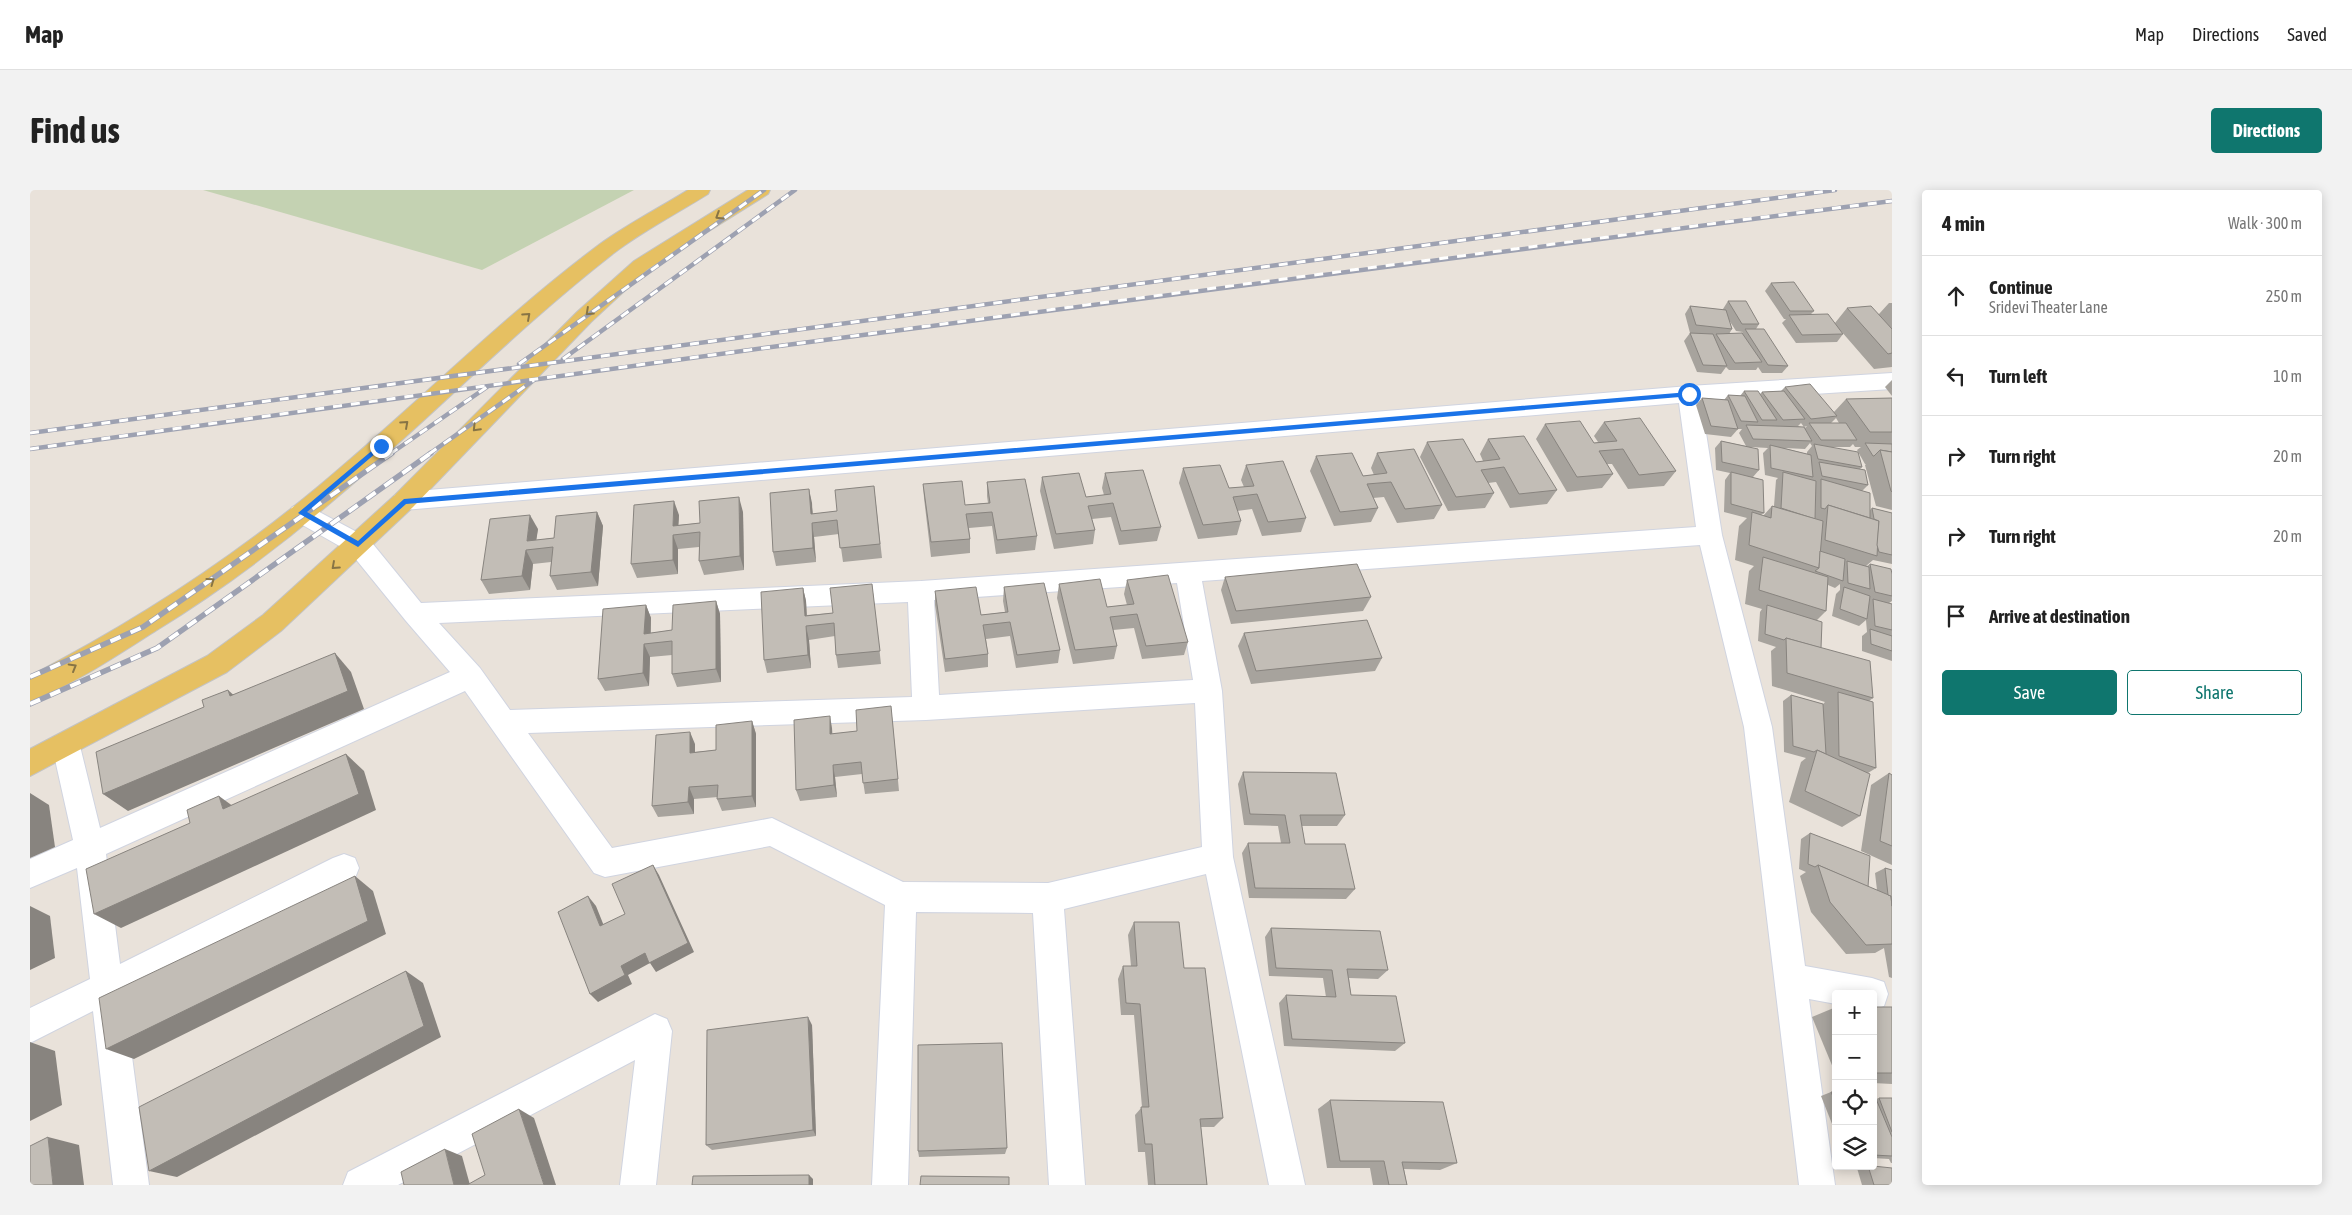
<!DOCTYPE html>
<meta charset="utf-8">
<style>
body{margin:0;font-family:"Asap Condensed",sans-serif;background:#f2f2f2;color:#222}
.controls{position:absolute;right:15px;bottom:15px;display:grid;overflow:hidden;border-radius:5px;box-shadow:0 2px 12px #0003}
.controls button{width:45px;height:45px;display:grid;place-items:center;padding:0;border:0;border-bottom:1px solid #e0e0e0;background:#fff;color:#222;font:25px sans-serif}
.stop{position:absolute;width:15px;height:15px;margin:-11px;border:4px solid #1a73e8;border-radius:50%;background:#fff}
.stop.end{background:#1a73e8;border-color:#fff;box-shadow:0 1px 5px #0008}
.list{margin:0;padding:0;list-style:none}
h2{display:flex;justify-content:space-between;align-items:center;height:65px;margin:0;padding:0 20px;font-size:21px}
h2 small{font-size:16px;font-weight:400;color:#767676}
.list li{display:grid;grid-template-columns:32px 1fr auto;gap:15px;align-items:center;box-sizing:border-box;height:80px;padding:0 20px;border-top:1px solid #e0e0e0}
.list b{display:block;font-size:19px;white-space:nowrap}
.list p{margin:0;font-size:16px;white-space:nowrap;color:#767676}
.list em{font-size:16px;font-style:normal;color:#767676}
.actions{display:flex;gap:10px;padding:15px 20px}
.actions a{flex:1;padding:11px 0;border:1px solid #0f766e;border-radius:5px;text-align:center;font-size:18px;color:#0f766e}
.actions .main{background:#0f766e;color:#fff}
.icon{flex:none;width:28px;height:28px;fill:none;stroke:currentColor;stroke-width:2;stroke-linecap:round;stroke-linejoin:round}
.map{position:relative;flex:none;width:1862px;height:995px;overflow:hidden;border-radius:5px}
header{display:flex;align-items:center;gap:30px;box-sizing:border-box;height:70px;padding:0 25px;background:#fff;border-bottom:1px solid #e0e0e0}
header strong{font-size:24px}
nav{display:flex;gap:28px;margin-inline-start:auto;font-size:18px}
.intro{display:flex;align-items:center;justify-content:space-between;box-sizing:border-box;height:120px;padding:0 30px}
h1{margin:0;font-size:35px}
.button{padding:12px 22px;border-radius:5px;background:#0f766e;color:#fff;font-size:18px;font-weight:700}
main{display:flex;gap:30px;padding:0 30px}
aside{flex:1;background:#fff;border-radius:5px;box-shadow:0 2px 12px #0003}
.map>svg:first-child{display:block}
.cemetery{fill:#c4d2b2}
.lines{fill:none;stroke-linecap:round;stroke-linejoin:round}
.street-casing{stroke:#d0d4e0;stroke-width:2}
.primary-casing{stroke:#c3c3c3;stroke-width:2}
.street{fill:#fff;fill-rule:evenodd}
.primary{fill:#e6c062;fill-rule:evenodd}
.rail-far1-casing{stroke:#9da1b1;stroke-width:4.5}
.rail-casing{stroke:#9da1b1;stroke-width:5.5}
.rail-far1{stroke:#fff;stroke-width:3;stroke-dasharray:9;stroke-linecap:butt}
.rail{stroke:#fff;stroke-width:4;stroke-dasharray:11;stroke-linecap:butt}
.wall{fill:#a7a39d;fill-rule:evenodd}
.shaded-wall{fill:#88847f}
.building{fill:#c2bdb6;stroke:#88847f}
.oneway{stroke:#877445}
.route{fill:#1a73e8}
</style>
<header>
<strong>Map</strong>
<nav><a>Map</a><a>Directions</a><a>Saved</a></nav>
</header>
<div class="intro"><h1>Find us</h1><a class="button">Directions</a></div>
<main>
<div class="map">
<svg width="1862" height="995" viewBox="0 0 1862 995">
<rect width="100%" height="100%" fill="#e9e2da"/>
<polygon class="cemetery" points="173,0 604,0 452,80"/>
<g class="lines">
<defs>
<g id="street">
<path d="M1862 183V199L1671 211 1692 345 1742 537 1775 776 1842 788 1854 792 1858 804 1854 816 1843 820V804H1806V814L1779 809 1805 995H1769L1714 537 1670 355 1172 391 1192 501 1203 667 1275 995H1239L1176 684 1034 719 1055 995H1019L1003 723 886 722 878 995H842L855 715 740 656 575 687 564 683 435 501 76 664 90 774 303 668 314 664 325 668 329 678 325 688 94 806 119 995H83L63 821 0 853V818L60 789 47 678 0 698V669L43 650 22 556 26 547 36 544 46 547 50 556 70 638 420 482 376 431 320 362 262 329 259 323 262 317 271 314 280 317 338 348 391 413 891 391 1666 337 1649 213 374 320 365 317 362 311 365 305 374 302 1659 196ZM1147 393 1163 490 909 505 904 410ZM878 412 882 507 480 520 450 478 409 433ZM1165 513 1172 657 1018 693 873 692 742 628 582 658 498 543 896 530Z"/>
<polygon points="625,824 637,829 642,841 626,995 590,995 605,870 368,995 313,995 318,982"/>
</g>
<g id="primary">
<path d="M658 0H680L678 4C646 24 613 41 584 63 486 139 400 229 305 309 249 357 190 401 127 440 89 464 42 496 0 511V486C103 433 200 370 289 296 384 217 471 128 570 54 598 34 629 18 658 0Z"/>
<polygon points="718,0 740,0 738,4 618,79 561,132 383,317 251,441 197,482 0,586 0,559 177,466 233,425 365,305 547,122 604,71"/>
</g>
</defs>
<use href="#street" class="street-casing"/>
<use href="#primary" class="primary-casing"/>
<use href="#street" class="street"/>
<use href="#primary" class="primary"/>
<defs>
<g id="rail-far1">
<polyline points="533,169 765,0"/>
<polyline points="489,174 734,0"/>
<polyline points="0,243 1805,0"/>
<path d="M0 259C620 172 1241 89 1862 11"/>
<polyline points="360,264 457,197"/>
<polyline points="399,264 504,190"/>
</g>
<g id="rail">
<polyline points="0,487 113,437 362,263"/>
<polyline points="0,514 127,458 401,263"/>
</g>
</defs>
<use href="#rail-far1" class="rail-far1-casing"/>
<use href="#rail" class="rail-casing"/>
<use href="#rail-far1" class="rail-far1"/>
<use href="#rail" class="rail"/>
</g>
<g class="wall">
<polygon points="1741,93 1784,121 1781,124 1805,133 1817,118 1849,124 1859,113 1862,113 1862,177 1844,179 1811,141 1813,144 1807,152 1766,153 1752,133 1756,129 1754,129 1735,101"/>
<path d="M1698 111 1729 134 1726 139 1758 176 1752 183H1732L1728 177 1726 180H1699L1696 177 1691 184 1667 182 1654 151 1660 143 1655 124 1660 116 1693 120V119ZM1699 130 1706 141 1713 142 1711 143 1699 144 1702 139Z"/>
<polygon points="1862,190 1862,206 1855,197"/>
<path d="M1755 197 1804 222 1816 209 1862 208V320L1846 316 1835 275 1836 274H1835L1827 260 1831 257H1825L1823 254 1820 257H1803L1832 277 1830 279 1838 295 1832 301 1840 320 1842 318 1862 323V374L1843 370 1836 376H1837L1840 374 1862 384V411L1859 413 1862 414V471L1832 461V446L1837 442 1836 430 1829 436 1802 426 1806 404 1810 400V394L1805 398 1798 395 1796 421 1787 430 1791 458 1843 508 1839 511 1846 578 1838 583 1830 626 1812 637 1759 612 1771 572 1776 568 1754 562 1753 511 1761 505 1793 514 1795 512 1742 496 1741 461 1746 457 1728 451 1730 422 1732 419 1715 414 1719 381 1724 376 1705 370 1709 336 1717 328 1694 322 1695 290 1700 283 1686 280 1685 258 1691 251 1716 256 1709 243 1712 239H1708L1701 247 1675 244 1666 215 1672 208 1694 210 1698 205 1710 206 1714 201 1730 204 1732 202 1751 201ZM1806 228 1809 233H1801ZM1771 233 1774 237 1777 236 1775 238 1768 236ZM1780 253 1782 256 1777 262V264L1754 258 1775 259ZM1721 257 1738 258 1733 263 1735 285 1748 288 1746 290 1744 316H1742L1733 326 1731 325 1734 323 1723 287 1729 280Z"/>
<polygon points="1574,232 1646,281 1634,296 1598,299 1582,274 1577,274 1583,284 1572,298 1537,302 1506,249 1515,234 1564,253 1568,252 1564,246"/>
<polygon points="1458,249 1527,300 1517,314 1480,318 1466,292 1458,293 1464,303 1455,318 1418,321 1390,267 1397,252 1446,272 1453,271 1450,264"/>
<polygon points="1347,263 1412,315 1404,329 1367,333 1354,307 1343,308 1348,318 1341,332 1304,336 1280,281 1286,266 1333,286 1344,285 1341,278"/>
<polygon points="1216,275 1276,328 1271,342 1232,346 1222,319 1207,321 1211,331 1207,345 1168,349 1149,293 1153,278 1199,298 1214,297 1211,290"/>
<polygon points="1075,283 1131,337 1127,351 1089,355 1081,327 1062,329 1065,340 1063,354 1024,359 1010,301 1012,287 1056,307 1074,305 1072,298"/>
<polygon points="957,292 1007,346 1005,360 966,364 962,336 939,338 940,349 940,363 901,367 894,308 893,294 935,315 958,313 957,306"/>
<polygon points="844,296 852,368 813,372 809,344 784,347 786,372 746,376 743,362 779,299 783,324 807,321"/>
<polygon points="567,322 573,336 568,396 527,400 520,386 521,372 503,374 500,400 459,404 451,390 508,339 506,350 524,348"/>
<polygon points="713,322 714,380 674,385 669,371 669,357 648,359 648,384 607,388 601,374 649,325 648,335 670,333"/>
<polygon points="1195,387 1341,407 1333,421 1201,434 1191,400"/>
<polygon points="1097,390 1158,452 1154,465 1112,469 1104,438 1083,440 1087,456 1084,469 1043,474 1027,408 1029,394 1077,417 1097,415 1094,404"/>
<polygon points="842,394 851,474 808,478 806,465 805,446 779,450 781,478 737,483 734,470 773,398 776,411 777,425 803,423"/>
<polygon points="974,397 1030,460 1028,473 986,478 980,446 956,449 958,464 958,477 915,482 905,415 905,401 951,425 975,422 973,411"/>
<polygon points="686,411 690,424 691,492 647,497 642,484 642,465 620,467 619,496 575,501 568,489 616,415 621,428 621,443 642,440"/>
<polygon points="1214,443 1352,468 1345,481 1221,494 1208,456"/>
<polygon points="861,516 869,601 835,604 832,584 805,587 807,607 770,611 766,600 802,538 802,544 827,541"/>
<polygon points="722,531 726,544 726,617 692,621 687,609 688,607 664,609 664,624 628,627 622,616 665,554 665,562 686,560"/>
<polygon points="1213,582 1315,625 1307,636 1272,636 1275,654 1325,699 1316,709 1219,708 1212,663 1218,653 1251,653 1248,636 1214,635 1208,594"/>
<polygon points="1859,583 1862,585 1862,675 1831,661 1841,595"/>
<polygon points="1780,643 1838,697 1847,700 1845,683 1855,678 1862,680 1862,788 1859,787 1854,758 1845,763 1816,764 1781,722 1770,686 1776,682 1769,679 1771,649"/>
<polygon points="1104,732 1154,778 1193,928 1184,937 1171,937 1177,995 1118,995 1115,962 1108,962 1105,925 1112,917 1104,825 1091,825 1088,789 1093,776 1101,776 1098,745"/>
<polygon points="1241,738 1358,780 1348,789 1319,788 1321,805 1375,853 1365,861 1254,856 1249,813 1256,805 1296,807 1293,788 1239,786 1235,747"/>
<polygon points="1806,817 1806,885 1782,827"/>
<polygon points="1843,817 1862,817 1862,894 1843,893"/>
<polygon points="782,835 786,946 682,960 676,955"/>
<polygon points="1801,902 1806,902 1806,944 1791,906"/>
<polygon points="1843,904 1846,909 1849,908 1862,908 1862,973 1861,973 1859,969 1843,968"/>
<polygon points="1300,910 1427,973 1410,980 1374,979 1377,995 1343,995 1340,978 1297,978 1288,919"/>
<polygon points="977,958 975,964 889,967 888,961"/>
<polygon points="1833,976 1843,976 1862,995 1832,995 1827,978"/>
</g>
<g class="shaded-wall">
<polygon points="779,299 782,313 783,332 781,324"/>
<polygon points="709,307 713,322 714,380 710,366"/>
<polygon points="644,311 649,325 648,344 643,336"/>
<polygon points="567,322 573,336 568,396 561,382"/>
<polygon points="500,325 508,339 505,359 497,351"/>
<polygon points="782,333 784,347 786,372 783,358"/>
<polygon points="643,345 648,359 648,384 643,370"/>
<polygon points="496,360 503,374 500,400 492,386"/>
<polygon points="773,398 776,411 777,436 775,426"/>
<polygon points="686,411 690,424 691,492 686,479"/>
<polygon points="616,415 621,428 620,453 614,444"/>
<polygon points="776,436 779,450 781,478 778,465"/>
<polygon points="614,454 620,467 619,496 613,483"/>
<polygon points="305,463 321,482 334,519 98,621 73,604"/>
<polygon points="198,500 218,518 200,506"/>
<polygon points="800,526 802,538 803,556 800,544"/>
<polygon points="722,531 726,544 726,617 722,606"/>
<polygon points="660,542 665,554 665,575 660,563"/>
<polygon points="316,564 334,581 346,620 91,738 64,724"/>
<polygon points="803,575 805,587 807,607 804,595"/>
<polygon points="659,597 664,609 664,624 658,612"/>
<polygon points="0,603 19,615 25,657 0,668"/>
<polygon points="189,606 211,622 193,619"/>
<polygon points="623,675 629,685 664,762 626,782 620,773 598,785 602,794 568,812 560,804 591,776"/>
<polygon points="325,686 343,701 356,744 104,869 76,859"/>
<polygon points="558,706 566,716 578,746 570,736"/>
<polygon points="0,716 20,726 25,768 0,780"/>
<polygon points="376,781 393,793 411,847 147,987 119,981"/>
<polygon points="778,827 782,835 786,946 783,940"/>
<polygon points="0,852 25,861 32,915 0,931"/>
<polygon points="489,919 504,928 526,995 514,995"/>
<polygon points="18,947 49,955 54,995 23,995"/>
<polygon points="415,959 432,966 440,995 424,995"/>
<polygon points="779,985 783,989 783,995 779,995"/>
</g>
<g class="building">
<polygon points="1764,92 1784,121 1760,121 1741,93"/>
<polygon points="1698,111 1716,111 1729,134 1712,134"/>
<polygon points="1660,116 1696,120 1702,139 1666,135"/>
<polygon points="1841,116 1862,139 1862,163 1858,164 1817,118"/>
<polygon points="1798,124 1813,144 1772,145 1759,125"/>
<polygon points="1715,139 1734,139 1758,176 1738,175"/>
<polygon points="1660,143 1683,144 1697,176 1673,175"/>
<polygon points="1712,143 1732,172 1705,173 1686,144"/>
<polygon points="1780,194 1807,226 1781,229 1755,197"/>
<polygon points="1714,201 1728,201 1747,230 1732,230"/>
<polygon points="1754,201 1775,229 1753,230 1732,202"/>
<polygon points="1698,205 1715,206 1728,232 1711,231"/>
<polygon points="1672,208 1698,210 1708,239 1681,236"/>
<polygon points="1862,208 1862,242 1840,242 1816,209"/>
<polygon points="1610,228 1646,281 1609,285 1593,259 1569,261 1583,284 1547,287 1515,234 1550,231 1564,253 1587,251 1574,232"/>
<polygon points="1779,233 1816,233 1827,250 1791,250"/>
<polygon points="1716,235 1774,237 1782,251 1723,249"/>
<polygon points="1494,246 1527,300 1489,304 1474,277 1451,280 1464,303 1426,307 1397,252 1433,249 1446,272 1470,269 1458,249"/>
<polygon points="1691,251 1728,259 1729,280 1692,272"/>
<polygon points="1835,253 1862,254 1862,262 1850,260 1844,266 1843,266"/>
<polygon points="1784,254 1828,262 1832,277 1788,269"/>
<polygon points="1740,255 1781,265 1783,287 1741,278"/>
<polygon points="1384,259 1412,315 1375,319 1361,292 1337,294 1348,318 1310,322 1286,266 1322,263 1333,286 1357,283 1347,263"/>
<polygon points="1850,260 1862,262 1862,302 1861,301"/>
<polygon points="1253,271 1276,328 1238,332 1227,304 1203,307 1211,331 1173,335 1153,278 1190,275 1199,298 1224,296 1216,275"/>
<polygon points="1789,272 1835,280 1838,295 1792,286"/>
<polygon points="1113,280 1131,337 1091,341 1083,313 1058,316 1065,340 1026,344 1012,287 1049,283 1056,307 1081,304 1075,283"/>
<polygon points="1701,282 1733,290 1734,323 1701,314"/>
<polygon points="1753,282 1786,291 1785,329 1751,318"/>
<polygon points="995,289 1007,346 967,350 962,322 936,324 940,349 901,352 893,294 932,291 935,315 960,313 957,292"/>
<polygon points="1791,289 1840,303 1840,328 1798,315 1795,319 1791,318"/>
<polygon points="844,296 850,354 810,358 807,330 782,333 783,358 743,362 740,303 779,299 781,324 807,321 805,300"/>
<polygon points="709,307 710,366 669,371 670,342 643,345 643,370 601,374 604,315 644,311 643,336 670,333 669,311"/>
<polygon points="1798,315 1849,331 1847,366 1795,350"/>
<polygon points="1742,316 1793,331 1789,378 1719,355 1722,322 1741,328"/>
<polygon points="1842,318 1862,323 1862,365 1849,362 1847,355 1849,331 1844,329"/>
<polygon points="567,322 561,382 520,386 523,357 496,360 492,386 451,390 460,329 500,325 497,351 524,348 526,326"/>
<polygon points="1790,361 1815,369 1813,391 1785,381 1789,378"/>
<polygon points="1733,367 1798,387 1796,421 1729,400"/>
<polygon points="1817,371 1839,377 1840,399 1818,393"/>
<polygon points="1327,374 1341,407 1206,421 1195,387"/>
<polygon points="1840,374 1861,379 1862,384 1862,406 1845,402"/>
<polygon points="1138,385 1158,452 1116,456 1107,424 1080,427 1087,456 1045,460 1029,394 1070,389 1077,417 1104,414 1097,390"/>
<polygon points="1014,393 1030,460 987,465 980,432 953,435 958,464 915,469 905,401 946,397 951,425 978,422 974,397"/>
<polygon points="842,394 850,461 806,465 804,433 776,436 778,465 734,470 731,402 773,398 775,426 803,423 800,398"/>
<polygon points="1814,397 1840,406 1837,429 1810,419"/>
<polygon points="1843,409 1862,414 1862,440 1845,436"/>
<polygon points="686,411 686,479 642,484 642,451 614,454 613,483 568,489 573,419 616,415 614,444 642,440 643,415"/>
<polygon points="1737,415 1792,432 1791,458 1756,448 1754,450 1735,444"/>
<polygon points="1337,430 1352,468 1226,481 1214,443"/>
<polygon points="1840,439 1862,446 1862,461 1841,454"/>
<polygon points="1756,448 1840,471 1843,508 1757,483"/>
<polygon points="305,463 318,501 73,604 66,562 174,517 172,510 198,500 200,506"/>
<polygon points="1808,502 1843,512 1846,578 1809,566"/>
<polygon points="1761,505 1793,514 1796,564 1787,560 1784,562 1763,556"/>
<polygon points="861,516 868,589 833,593 831,572 803,575 804,595 766,600 764,530 800,526 800,544 827,541 826,520"/>
<polygon points="722,531 722,606 687,609 688,595 659,597 658,612 622,616 626,545 660,542 660,563 686,560 686,535"/>
<polygon points="1787,560 1840,584 1830,626 1775,601"/>
<polygon points="316,564 329,604 64,724 56,679 160,633 157,620 189,606 193,619"/>
<polygon points="1213,582 1306,583 1315,625 1270,625 1275,654 1315,654 1325,699 1225,698 1218,653 1260,653 1255,625 1220,624"/>
<polygon points="1859,583 1862,585 1862,656 1850,651"/>
<polygon points="1780,643 1840,666 1838,697 1788,675 1785,677 1778,674"/>
<polygon points="623,675 658,753 619,773 615,763 591,776 595,785 560,804 528,722 558,706 570,736 595,724 582,694"/>
<polygon points="1788,675 1861,706 1862,717 1862,754 1836,755 1800,712"/>
<polygon points="1855,678 1862,680 1862,716 1861,706 1858,705"/>
<polygon points="325,686 338,731 76,859 69,808"/>
<polygon points="1104,732 1149,732 1154,778 1175,778 1193,928 1170,929 1177,995 1125,995 1122,954 1115,954 1111,917 1119,917 1110,814 1096,813 1093,776 1107,776"/>
<polygon points="1241,738 1350,741 1358,780 1317,779 1321,805 1366,806 1375,853 1262,849 1256,805 1306,807 1302,780 1246,778"/>
<polygon points="376,781 394,836 119,981 109,917"/>
<rect x="1843" y="817" width="19" height="66"/>
<polygon points="778,827 783,940 676,955 677,840"/>
<polygon points="972,853 977,958 888,961 888,855"/>
<polygon points="1801,902 1806,902 1806,913"/>
<polygon points="1843,904 1844,904 1862,947 1862,966 1843,965"/>
<polygon points="1849,908 1862,908 1862,942"/>
<polygon points="1300,910 1413,912 1427,973 1372,972 1377,995 1359,995 1354,971 1310,971"/>
<polygon points="489,919 514,995 437,995 455,985 442,944"/>
<polygon points="18,947 23,995 0,995 0,956"/>
<polygon points="415,959 424,995 374,995 371,982"/>
<polygon points="1838,976 1843,976 1862,978 1862,995 1844,995"/>
<polygon points="779,985 779,995 662,995 663,986"/>
<polygon points="891,986 979,987 979,995 890,995"/>
</g>
<defs><path id="oneway-chevron" d="M-2-3.5L2.5 0L-2 3.5" fill="none" stroke-width="1.6" stroke-linecap="round" stroke-linejoin="round" transform="scale(1.25)"/></defs>
<g class="oneway">
<use href="#oneway-chevron" transform="translate(689 26) rotate(148)"/>
<use href="#oneway-chevron" transform="translate(559 122) rotate(137)"/>
<use href="#oneway-chevron" transform="translate(497 126) rotate(-42)"/>
<use href="#oneway-chevron" transform="translate(375 234) rotate(-42)"/>
<use href="#oneway-chevron" transform="translate(446 238) rotate(134)"/>
<use href="#oneway-chevron" transform="translate(305 376) rotate(138)"/>
<use href="#oneway-chevron" transform="translate(181 391) rotate(-36)"/>
<use href="#oneway-chevron" transform="translate(43 477) rotate(-30)"/>
</g>
<polygon class="route" points="1659,202 1662,203 1662,206 376,314 328,357 268,323 351,253 353,254 353,257 277,322 328,351 374,309"/>
</svg>
<div class="controls">
<button>+</button>
<button>−</button>
<button><svg class="icon" aria-label="locate" viewBox="0 0 24 24"><circle cx="12" cy="12" r="6"/><path d="M12 2v4M12 18v4M2 12h4M18 12h4"/></svg></button>
<button><svg class="icon" aria-label="layers" viewBox="0 0 24 24"><path d="M12 4l9 5-9 5-9-5zM3 14l9 5 9-5"/></svg></button>
</div>
<div class="stop" style="left:1659px;top:204px"></div>
<div class="stop end" style="left:351px;top:256px"></div>
</div>
<aside>
<h2>4 min<small>Walk · 300 m</small></h2>
<ul class="list">
<li><svg class="icon" aria-label="ahead" viewBox="0 0 24 24"><path d="M12 20V5M6 11l6-6 6 6"/></svg><div><b>Continue</b><p>Sridevi Theater Lane</p></div><em>250 m</em></li>
<li><svg class="icon" aria-label="left" viewBox="0 0 24 24"><path d="M17 20v-9H6M10 6l-5 5 5 5"/></svg><div><b>Turn left</b></div><em>10 m</em></li>
<li><svg class="icon" aria-label="right" viewBox="0 0 24 24"><path d="M7 20v-9h11M14 6l5 5-5 5"/></svg><div><b>Turn right</b></div><em>20 m</em></li>
<li><svg class="icon" aria-label="right" viewBox="0 0 24 24"><path d="M7 20v-9h11M14 6l5 5-5 5"/></svg><div><b>Turn right</b></div><em>20 m</em></li>
<li><svg class="icon" aria-label="arrive" viewBox="0 0 24 24"><path d="M6 21V4h12l-3 4 3 4H6"/></svg><div><b>Arrive at destination</b></div></li>
</ul>
<div class="actions"><a class="main">Save</a><a>Share</a></div>
</aside>
</main>
